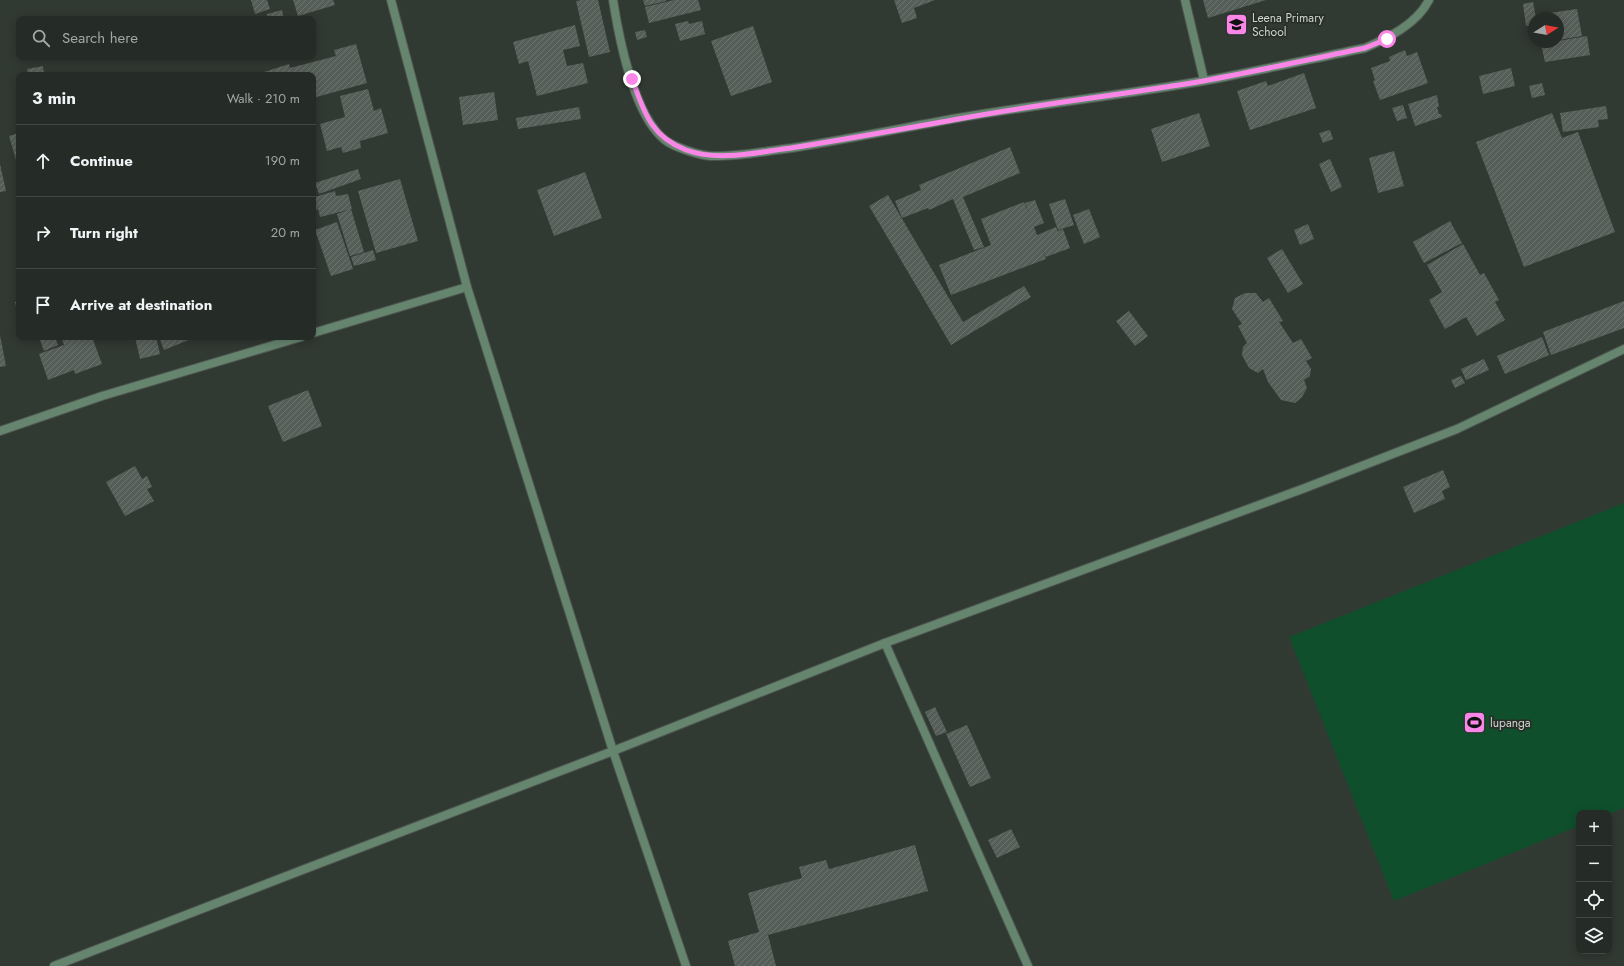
<!DOCTYPE html>
<meta charset="utf-8">
<style>
body{margin:0;font-family:Jost,sans-serif;background:#313732;color:#f1f3f6}
.controls{position:absolute;right:12px;bottom:12px;display:grid;overflow:hidden;border-radius:8px;box-shadow:0 2px 10px #0003}
.controls button{width:36px;height:36px;display:grid;place-items:center;padding:0;border:0;border-bottom:1px solid #424743;background:#252b26;color:#f1f3f6;font:20px sans-serif}
.compass{position:absolute;left:1528px;top:12px;width:36px;height:36px;border-radius:50%;background:#252b26;box-shadow:0 2px 10px #0003;rotate:79deg}
.stop{position:absolute;width:12px;height:12px;margin:-9px;border:3px solid #fa87e7;border-radius:50%;background:#fff}
.stop.end{background:#fa87e7;border-color:#fff;box-shadow:0 1px 4px #0008}
.list{margin:0;padding:0;list-style:none}
h2{display:flex;justify-content:space-between;align-items:center;height:52px;margin:0;padding:0 16px;font-size:17px}
h2 small{font-size:13px;font-weight:400;color:#a3a7a7}
.list li{display:grid;grid-template-columns:26px 1fr auto;gap:12px;align-items:center;box-sizing:border-box;height:72px;padding:0 16px;border-top:1px solid #424743}
.list b{display:block;font-size:15px;white-space:nowrap}
.list em{font-size:13px;font-style:normal;color:#a3a7a7}
.icon{flex:none;width:22px;height:22px;fill:none;stroke:currentColor;stroke-width:2;stroke-linecap:round;stroke-linejoin:round}
.map{position:relative;flex:none;width:1624px;height:966px;overflow:hidden}
.search{position:absolute;background:#252b26;box-shadow:0 2px 10px #0003;left:16px;top:16px;width:300px;height:44px;display:flex;align-items:center;gap:10px;box-sizing:border-box;padding:0 14px;border-radius:8px;color:#a3a7a7;font-size:15px}
.panel{position:absolute;background:#252b26;box-shadow:0 2px 10px #0003;left:16px;top:72px;width:300px;height:268px;border-radius:8px}
.map>svg:first-child{display:block}
.grass{fill:#0f4f2c}
.building{fill:url(#building-hatch)}
.lines{fill:none;stroke-linecap:round;stroke-linejoin:round}
.service-casing{stroke:#4d554f;stroke-width:10}
.minor-casing{stroke:#4d554f;stroke-width:10}
.service{stroke:#65856f;stroke-width:8}
.minor{stroke:#65856f;stroke-width:8}
.route{stroke:#fa87e7;stroke-width:5}
.labels{text-anchor:middle;stroke-width:3.5;stroke-linejoin:round;paint-order:stroke}
.poi-label{font-size:12px;fill:#ced3cf;stroke:#272f29;text-anchor:start}
</style>
<div class="map">
<svg width="1624" height="966" viewBox="0 0 1624 966">
<defs>
<pattern id="building-hatch" width="6" height="6" patternUnits="userSpaceOnUse"><rect width="6" height="6" fill="#555e58"/><path d="M-1 1l2-2M0 6l6-6M5 7l2-2" fill="none" stroke="#6c746f"/></pattern>
</defs>
<rect width="100%" height="100%" fill="#313933"/>
<polygon class="grass" points="1624,503 1624,808 1609,814 1579,813 1579,826 1394,901 1289,637"/>
<g class="building">
<polygon points="251,0 267,0 270,9 255,14"/>
<polygon points="293,0 333,0 335,5 298,16"/>
<polygon points="582,0 598,0 610,52 589,57 576,1"/>
<polygon points="643,0 666,0 666,1 645,6"/>
<polygon points="674,0 698,0 701,10 649,23 645,7"/>
<polygon points="894,0 935,0 914,8 917,18 902,23"/>
<polygon points="1203,0 1266,0 1208,18"/>
<polygon points="1533,2 1536,18 1534,18 1534,25 1526,26 1523,4"/>
<polygon points="1577,9 1582,36 1558,40 1558,18 1537,18 1536,15"/>
<polygon points="282,10 284,19 268,19 267,14"/>
<polygon points="688,21 689,24 702,21 705,34 680,41 675,24"/>
<polygon points="575,25 580,46 563,50 567,66 583,63 588,83 537,96 528,61 519,64 513,42"/>
<polygon points="753,26 772,82 731,96 711,41"/>
<polygon points="645,30 647,37 637,40 635,32"/>
<polygon points="1587,36 1590,55 1545,62 1541,44"/>
<polygon points="356,44 367,83 313,98 313,75 262,75 261,73 289,64 290,68 336,56 334,50"/>
<polygon points="1405,50 1407,56 1417,52 1428,83 1380,100 1373,81 1375,80 1371,68 1390,61 1389,57"/>
<polygon points="43,66 44,75 28,75 27,69"/>
<polygon points="1511,68 1515,86 1483,94 1479,76"/>
<polygon points="1304,73 1316,108 1250,130 1237,91 1266,81 1268,86"/>
<polygon points="1542,83 1545,95 1532,98 1529,86"/>
<polygon points="368,89 374,111 381,108 388,133 360,141 361,148 343,153 341,147 327,151 320,124 345,117 340,96"/>
<polygon points="494,92 498,120 463,125 459,97"/>
<polygon points="1437,95 1439,107 1437,107 1439,114 1441,114 1442,117 1415,126 1408,104"/>
<polygon points="1403,105 1407,118 1397,121 1392,108"/>
<polygon points="1606,106 1608,119 1598,120 1599,127 1563,132 1560,113"/>
<polygon points="579,107 581,119 518,129 516,118"/>
<polygon points="1199,113 1210,146 1162,162 1151,129"/>
<polygon points="1552,113 1562,138 1578,132 1615,232 1524,267 1476,142"/>
<polygon points="1330,130 1333,139 1323,143 1319,133"/>
<polygon points="19,133 19,170 9,136"/>
<polygon points="1010,147 1020,173 963,197 984,247 974,250 953,199 929,210 928,208 902,218 895,201 921,190 919,185"/>
<polygon points="1394,151 1404,186 1378,193 1369,158"/>
<polygon points="1330,159 1342,187 1331,192 1319,164"/>
<polygon points="0,164 6,191 0,192"/>
<polygon points="358,169 361,179 319,194 315,183"/>
<polygon points="585,172 602,218 554,236 537,190"/>
<polygon points="400,179 418,241 376,253 358,191"/>
<polygon points="335,191 336,196 348,194 352,209 320,217 315,197"/>
<polygon points="313,194 318,209 313,211"/>
<polygon points="888,195 963,322 1024,286 1031,297 951,345 869,206"/>
<polygon points="1065,199 1074,225 1058,230 1049,204"/>
<polygon points="1035,200 1044,223 1034,227 1037,235 1056,227 1059,234 1058,231 1063,229 1070,248 1046,257 1043,251 1046,259 951,295 939,265 991,245 981,219 1024,202 1030,216 1025,203"/>
<polygon points="351,209 364,252 350,256 337,214"/>
<polygon points="1089,209 1100,237 1084,244 1073,215"/>
<polygon points="1450,221 1462,243 1424,263 1413,242"/>
<polygon points="337,222 353,269 331,276 315,230"/>
<polygon points="1308,224 1314,239 1300,245 1294,230"/>
<polygon points="1463,244 1480,275 1484,273 1499,300 1495,302 1505,320 1477,336 1466,317 1445,329 1429,300 1442,292 1427,265"/>
<polygon points="1282,249 1303,284 1288,293 1267,258"/>
<polygon points="373,250 376,260 354,266 351,257"/>
<polygon points="1245,293 1256,293 1263,302 1269,298 1283,321 1279,322 1293,343 1301,339 1312,358 1306,361 1311,369 1310,376 1304,380 1307,388 1302,397 1295,403 1281,400 1268,382 1263,369 1258,373 1249,368 1242,355 1243,347 1247,343 1238,326 1242,324 1232,309 1235,298"/>
<polygon points="19,301 19,311 17,311 15,302"/>
<polygon points="1624,301 1624,328 1551,355 1543,332"/>
<polygon points="1129,311 1148,336 1135,346 1116,321"/>
<polygon points="0,335 6,366 0,367"/>
<polygon points="47,337 55,337 58,345 44,351 40,340"/>
<polygon points="70,337 92,337 102,364 75,374 74,370 48,380 39,354 64,345 62,340"/>
<polygon points="135,337 156,337 160,354 140,359"/>
<polygon points="159,337 196,337 164,350"/>
<polygon points="1542,337 1549,355 1505,374 1497,356"/>
<polygon points="1484,359 1489,370 1466,380 1461,369"/>
<polygon points="1461,376 1465,383 1455,388 1451,380"/>
<polygon points="308,390 322,426 283,442 268,406"/>
<polygon points="135,466 142,479 147,476 152,487 147,489 154,501 125,516 106,482"/>
<polygon points="1443,470 1450,487 1442,491 1445,499 1414,513 1403,487"/>
<polygon points="935,707 947,732 936,736 925,712"/>
<polygon points="967,725 991,778 970,787 946,734"/>
<polygon points="1011,829 1020,847 997,858 988,840"/>
<polygon points="915,845 928,891 768,935 776,966 735,966 728,941 759,932 748,893 802,878 799,867 826,860 829,869"/>
</g>
<g class="lines">
<defs>
<g id="service">
<polyline points="1185,0 1204,80"/>
<polyline points="885,643 1028,966"/>
</g>
<g id="minor">
<polyline points="391,0 467,287 613,751 686,966"/>
<path d="M613 0C619 38 634 116 665 140 674 147 698 155 710 156 737 157 765 151 792 148 848 139 903 128 958 118 1040 104 1122 95 1203 81 1257 71 1311 59 1365 48 1388 38 1417 24 1429 0"/>
<polyline points="313,333 467,287"/>
<polyline points="0,431 102,396 301,337"/>
<polyline points="54,966 297,872 613,751 885,643 1305,488 1457,429 1624,349"/>
</g>
</defs>
<use href="#service" class="service-casing"/>
<use href="#minor" class="minor-casing"/>
<use href="#service" class="service"/>
<use href="#minor" class="minor"/>
</g>
<g class="lines">
<path class="route" d="M632 79C644 112 651 137 686 150 719 162 758 152 791 148 847 139 902 129 958 119 1039 104 1121 95 1203 81 1257 71 1311 59 1365 48L1387 39"/>
</g>
<defs>
<symbol id="school-square" viewBox="-11 -11 22 22"><rect x="-9" y="-9" width="18" height="18" rx="4" fill="#fa87e7" stroke="#272f29"/><path d="M0-5L7-2L0 1L-7-2ZM-4 1L0 2.5L4 1V4Q0 6-4 4Z" fill="#111"/></symbol>
<symbol id="stadium-square" viewBox="-11 -11 22 22"><rect x="-9" y="-9" width="18" height="18" rx="4" fill="#fa87e7" stroke="#272f29"/><path d="M0-5a6.5 5 0 1 0 0 10a6.5 5 0 1 0 0-10ZM-3.5-1.8h7v3.6h-7Z" fill="#111"/></symbol>
</defs>
<g fill-rule="evenodd">
<use href="#school-square" x="1224" y="12" width="25" height="25"/>
<use href="#stadium-square" x="1462" y="710" width="25" height="25"/>
</g>
<g class="labels">
<g class="poi-label">
<text x="1252" y="22">Leena Primary<tspan x="1252" dy="14">School</tspan></text>
<text x="1490" y="727">lupanga</text>
</g>
</g>
</svg>
<div class="controls">
<button>+</button>
<button>−</button>
<button><svg class="icon" aria-label="locate" viewBox="0 0 24 24"><circle cx="12" cy="12" r="6"/><path d="M12 2v4M12 18v4M2 12h4M18 12h4"/></svg></button>
<button><svg class="icon" aria-label="layers" viewBox="0 0 24 24"><path d="M12 4l9 5-9 5-9-5zM3 14l9 5 9-5"/></svg></button>
</div>
<svg class="compass" viewBox="-18 -18 36 36"><path d="M0-13l5 13h-10z" fill="#e53935"/><path d="M0 13l5-13h-10z" fill="#a3a7a7"/></svg>
<div class="stop" style="left:1387px;top:39px"></div>
<div class="stop end" style="left:632px;top:79px"></div>
<div class="search"><svg class="icon" aria-label="search" viewBox="0 0 24 24"><circle cx="10" cy="10" r="6"/><path d="M15 15l6 6"/></svg>Search here</div>
<section class="panel">
<h2>3 min<small>Walk · 210 m</small></h2>
<ul class="list">
<li><svg class="icon" aria-label="ahead" viewBox="0 0 24 24"><path d="M12 20V5M6 11l6-6 6 6"/></svg><div><b>Continue</b></div><em>190 m</em></li>
<li><svg class="icon" aria-label="right" viewBox="0 0 24 24"><path d="M7 20v-9h11M14 6l5 5-5 5"/></svg><div><b>Turn right</b></div><em>20 m</em></li>
<li><svg class="icon" aria-label="arrive" viewBox="0 0 24 24"><path d="M6 21V4h12l-3 4 3 4H6"/></svg><div><b>Arrive at destination</b></div></li>
</ul>
</section>
</div>
